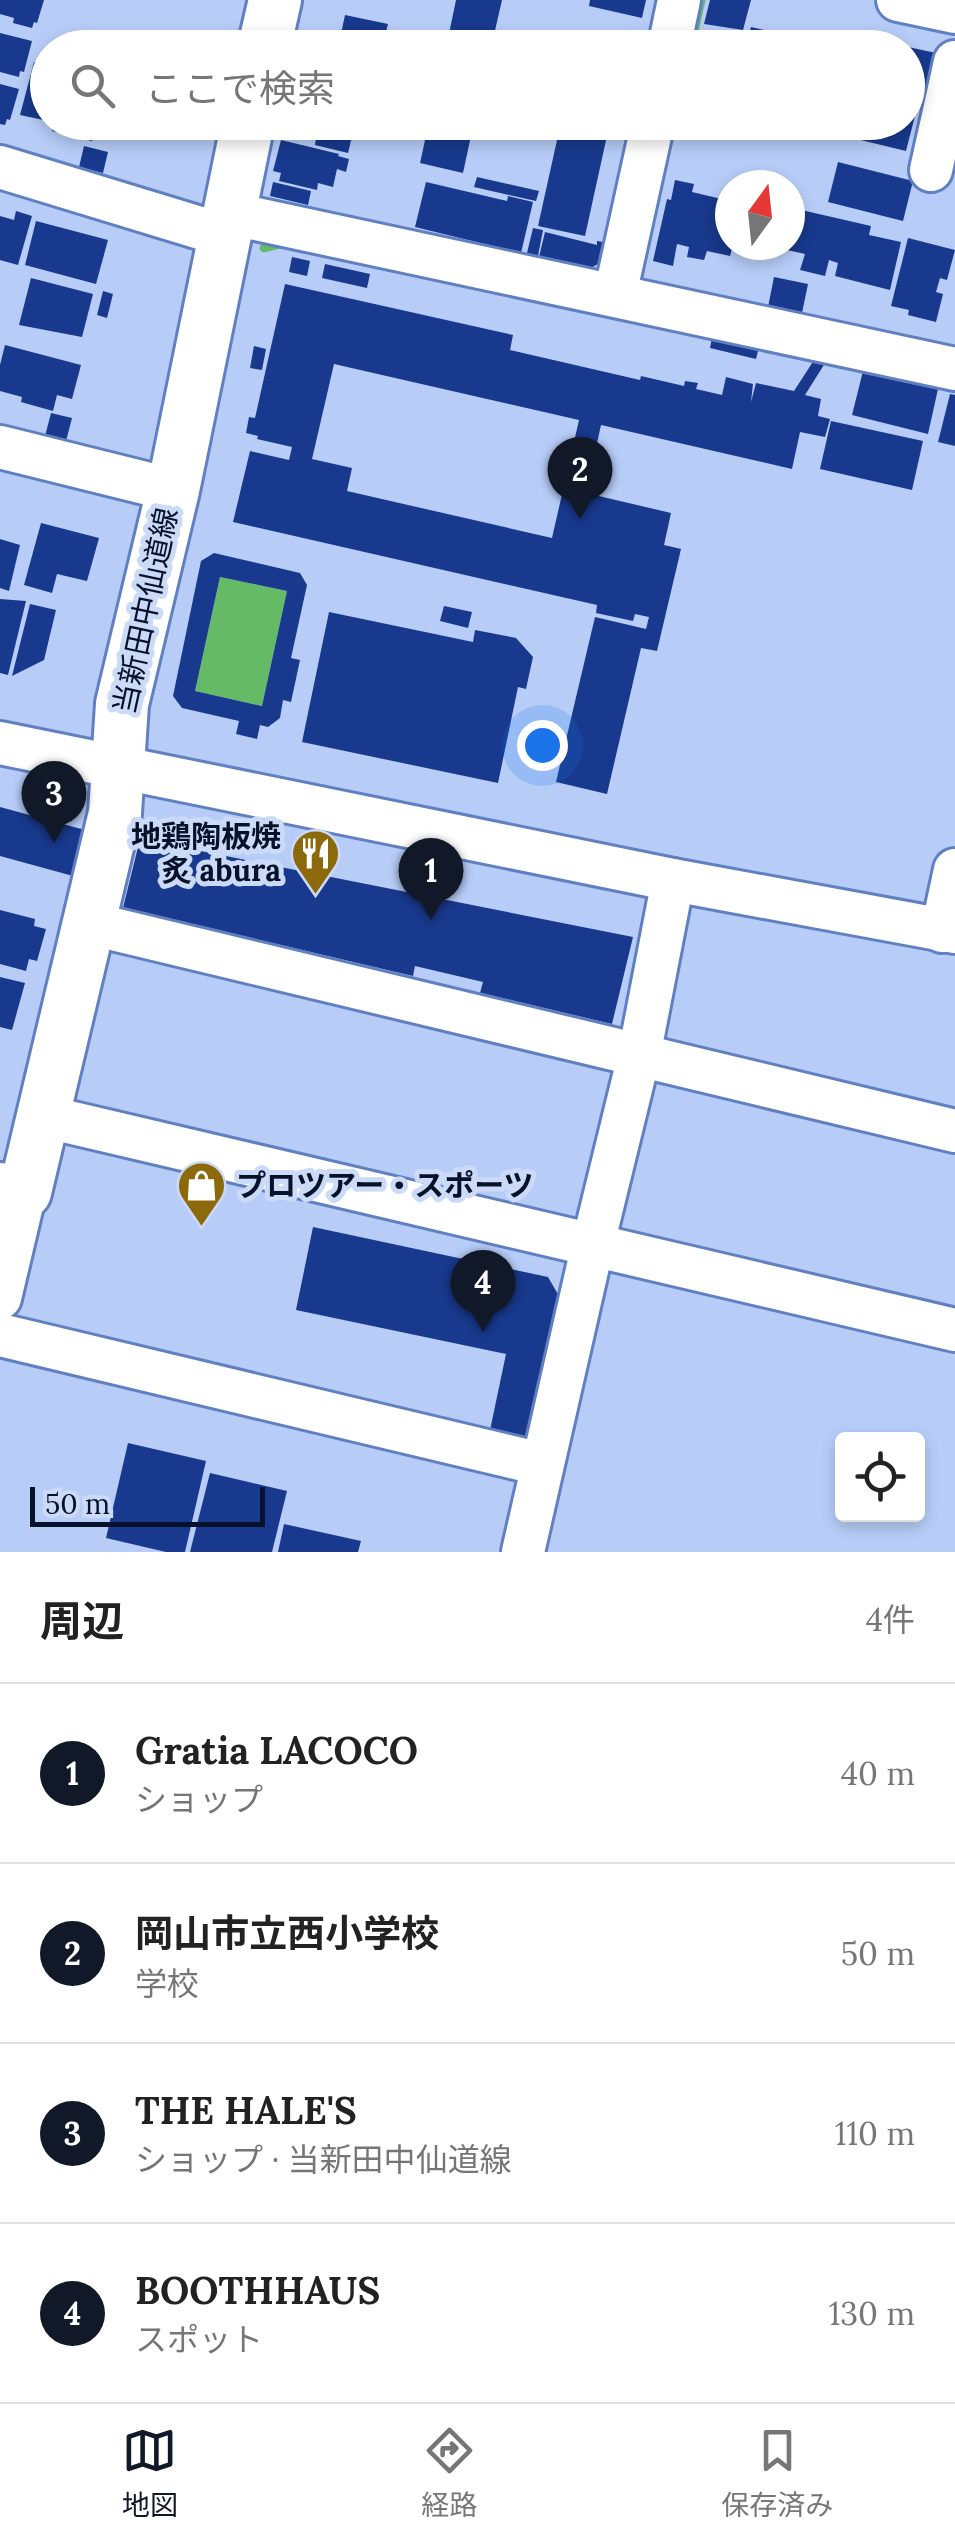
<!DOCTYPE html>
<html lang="ja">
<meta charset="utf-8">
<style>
body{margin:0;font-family:Lora,"Noto Sans JP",serif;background:#f6f6f6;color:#222}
.controls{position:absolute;right:30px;bottom:30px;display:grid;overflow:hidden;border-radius:10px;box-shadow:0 5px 15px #0003}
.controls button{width:90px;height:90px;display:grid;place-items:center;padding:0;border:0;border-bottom:2px solid #e0e0e0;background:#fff;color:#222;font:50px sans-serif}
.compass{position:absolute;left:715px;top:170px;width:90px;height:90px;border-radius:50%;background:#fff;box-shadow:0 5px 15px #0003;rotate:15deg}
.scale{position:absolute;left:30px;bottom:25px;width:235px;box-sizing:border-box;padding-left:10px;border:5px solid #06112a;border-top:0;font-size:28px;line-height:35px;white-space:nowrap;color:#06112a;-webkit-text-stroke:8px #cbdaf7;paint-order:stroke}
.you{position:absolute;left:542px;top:745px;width:35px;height:35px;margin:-25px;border:8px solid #fff;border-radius:50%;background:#1a73e8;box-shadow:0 0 0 15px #1a73e833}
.badge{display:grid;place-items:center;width:65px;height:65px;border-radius:50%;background:#111827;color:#fff;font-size:32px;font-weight:700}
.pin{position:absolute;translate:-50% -82px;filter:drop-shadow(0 2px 5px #0008)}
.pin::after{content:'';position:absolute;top:52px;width:35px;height:30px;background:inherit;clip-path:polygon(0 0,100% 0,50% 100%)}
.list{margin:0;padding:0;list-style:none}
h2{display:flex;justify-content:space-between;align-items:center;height:130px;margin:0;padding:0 40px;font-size:42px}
h2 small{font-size:32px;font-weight:400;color:#767676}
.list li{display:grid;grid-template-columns:65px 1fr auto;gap:30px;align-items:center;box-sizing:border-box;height:180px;padding:0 40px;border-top:2px solid #e0e0e0}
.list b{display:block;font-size:38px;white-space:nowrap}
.list p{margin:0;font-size:32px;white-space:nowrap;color:#767676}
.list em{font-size:32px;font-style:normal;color:#767676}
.icon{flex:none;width:55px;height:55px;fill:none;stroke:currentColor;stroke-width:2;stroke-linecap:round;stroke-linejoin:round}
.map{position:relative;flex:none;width:955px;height:1552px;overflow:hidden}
.search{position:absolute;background:#fff;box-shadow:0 5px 15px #0003;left:30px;right:30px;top:30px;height:110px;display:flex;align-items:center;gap:25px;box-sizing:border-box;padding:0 35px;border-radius:55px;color:#767676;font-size:38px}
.sheet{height:850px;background:#fff}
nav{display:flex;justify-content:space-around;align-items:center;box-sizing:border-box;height:140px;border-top:2px solid #e0e0e0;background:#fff;font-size:28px;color:#767676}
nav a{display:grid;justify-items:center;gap:5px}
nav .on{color:#111827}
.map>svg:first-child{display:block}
.water{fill:#65ba66}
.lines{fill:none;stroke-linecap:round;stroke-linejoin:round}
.stream{stroke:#65ba66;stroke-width:9}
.building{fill:#18398d;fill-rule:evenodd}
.minor-casing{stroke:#6080c2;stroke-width:48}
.major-casing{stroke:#6080c2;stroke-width:58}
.minor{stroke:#fff;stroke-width:42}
.major{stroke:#fff;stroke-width:52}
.labels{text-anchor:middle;stroke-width:10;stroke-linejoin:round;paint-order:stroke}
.street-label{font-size:30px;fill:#06112a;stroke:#cbdaf7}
.poi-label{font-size:30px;font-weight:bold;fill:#06112a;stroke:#cbdaf7;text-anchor:end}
</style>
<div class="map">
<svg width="955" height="1552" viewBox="0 0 955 1552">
<rect width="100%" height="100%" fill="#b7cdf8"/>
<polygon class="water" points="220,577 287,591 262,706 195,691"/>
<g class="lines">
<g class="stream">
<polyline points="693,36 701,0"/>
<polyline points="264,248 284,243"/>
</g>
</g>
<g class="building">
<polygon points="0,0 44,0 37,23 34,22 32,28 13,23 14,18 0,14"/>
<polygon points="456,0 502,0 491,48 446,48"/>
<polygon points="590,0 646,0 642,18 589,6"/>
<polygon points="710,0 751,0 743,30 704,24"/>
<polygon points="345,15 388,24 382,48 338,48"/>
<polygon points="751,27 772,32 770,41 749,36"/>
<polygon points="0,33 32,41 24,72 20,71 19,77 0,72"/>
<polygon points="863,37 904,46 904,48 860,48"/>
<polygon points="908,47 941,54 932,95 908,89"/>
<polygon points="34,62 48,66 48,121 20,115"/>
<polygon points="0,84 19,89 10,120 7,119 5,125 0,124"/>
<polygon points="908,110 916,112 906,151 840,135 843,122 908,122"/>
<polygon points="55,122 97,122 92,141 52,131"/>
<polygon points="294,122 330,122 354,128 348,153 315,145 316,138 292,132"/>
<polygon points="400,122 422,122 418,139 397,134"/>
<polygon points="429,122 474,122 463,173 420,163"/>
<polygon points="561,122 610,122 585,236 538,226"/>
<polygon points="281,140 339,154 338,156 349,159 346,172 337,169 333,187 318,183 317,190 279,181 281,173 273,171"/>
<polygon points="84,146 108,152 103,173 79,167"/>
<polygon points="838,162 913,181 903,221 828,202"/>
<polygon points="477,177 539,191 536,201 474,187"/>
<polygon points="675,180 694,184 692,192 730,201 730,245 733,245 730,256 707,251 704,260 687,257 689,247 677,244 673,266 653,261 667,199 671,200"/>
<polygon points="273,182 311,191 308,205 270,196"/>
<polygon points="426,182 507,201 508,196 533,202 521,253 415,227"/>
<polygon points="797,209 871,226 869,235 901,242 890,290 835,276 838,263 829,260 825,276 800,270 805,254 787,250"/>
<polygon points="16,211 32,216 18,265 0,260 0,216 14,220"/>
<polygon points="36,221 108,240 96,284 25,265"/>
<polygon points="533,228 543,230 538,256 527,253"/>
<polygon points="545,232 597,245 597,241 609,243 605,260 589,269 539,257"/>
<polygon points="908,238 955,250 947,280 940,278 936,292 943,294 936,322 908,315 909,310 891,306"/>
<polygon points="292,257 310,261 307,276 289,272"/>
<polygon points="325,264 370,274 367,288 322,278"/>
<polygon points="774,277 808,284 802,313 790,310 788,321 766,317"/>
<polygon points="31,278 93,294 82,337 19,325"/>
<path d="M285 284 513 335 510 350 640 380 641 376 684 386 685 381 698 383 696 389 722 395 726 377 753 384 751 402 756 383 794 391 816 357 827 360 805 395 821 399 818 416 830 419 825 437 800 432 792 469 601 425 586 493 671 513 664 545 681 549 657 651 641 648 607 794 556 782 595 617 646 629 649 617 635 614 633 621 596 613 597 605 233 522 250 451 289 460 292 447 257 439 258 436 246 433 249 417 255 418ZM334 364 579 420 552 538 347 491 352 468 312 459Z"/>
<polygon points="103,291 113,294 107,318 97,315"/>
<polygon points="713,333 760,343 756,359 710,348"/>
<polygon points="5,345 81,365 72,399 57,395 53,411 21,402 22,397 0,391 0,365"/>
<polygon points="254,346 266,349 262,370 250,368"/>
<polygon points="863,371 938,389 928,434 852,415"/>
<polygon points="950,394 955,395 955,446 938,442"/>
<polygon points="51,413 72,418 65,445 44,440"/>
<polygon points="831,421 923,441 912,490 820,469"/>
<polygon points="41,523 99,538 87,581 57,574 52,593 24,585"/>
<polygon points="0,539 20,545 9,591 0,588"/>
<path d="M214 553 300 573 307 585 291 658 300 660 291 702 283 700 280 718 268 727 260 725 257 739 236 734 239 721 182 708 173 696 201 561ZM220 577 287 591 262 706 195 691Z"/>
<polygon points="0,599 26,601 8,675 0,673"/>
<polygon points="30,604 56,610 44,660 12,676"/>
<polygon points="444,606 472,612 468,628 440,621"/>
<polygon points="329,612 473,642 475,630 516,638 533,657 526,689 518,687 498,783 302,742"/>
<polygon points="0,807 85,830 73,876 0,856"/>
<polygon points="140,839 633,937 612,1024 480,993 483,982 415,966 413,976 123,908"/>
<polygon points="0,910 35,919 34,926 46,929 37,961 29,959 26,971 0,964"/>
<polygon points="0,977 25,983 12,1030 0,1027"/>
<polygon points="313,1227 548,1277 567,1310 539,1446 489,1435 506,1354 296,1310"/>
<polygon points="128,1443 206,1461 185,1552 166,1552 106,1538"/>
<polygon points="210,1473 287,1491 272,1552 190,1552"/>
<polygon points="284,1524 361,1541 358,1552 278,1552"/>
</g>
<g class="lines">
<defs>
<g id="minor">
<polyline points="898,0 955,12"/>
<polyline points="669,48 679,0"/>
<polyline points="0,167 223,235"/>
<polyline points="931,170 955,62"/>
<polyline points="228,213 955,369"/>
<polyline points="615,295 653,122"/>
<polyline points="0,447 173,490"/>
<polyline points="0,743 673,880 955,932"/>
<polyline points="88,923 955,1131"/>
<polyline points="942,931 955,870"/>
<polyline points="43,1116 955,1330"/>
<polyline points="0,1298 25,1192"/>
<polyline points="0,1335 541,1464"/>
<polyline points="523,1552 593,1244 639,1056 673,880"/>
</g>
<g id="major">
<polyline points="264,48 275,0"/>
<polyline points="0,1189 25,1192 115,813 122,704 173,490 248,122"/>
</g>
</defs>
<use href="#minor" class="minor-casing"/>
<use href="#major" class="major-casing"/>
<use href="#minor" class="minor"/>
<use href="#major" class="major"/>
</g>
<defs>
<symbol id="restaurant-pin" viewBox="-11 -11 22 30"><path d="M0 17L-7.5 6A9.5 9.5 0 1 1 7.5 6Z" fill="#8c690a" stroke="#cbdaf7"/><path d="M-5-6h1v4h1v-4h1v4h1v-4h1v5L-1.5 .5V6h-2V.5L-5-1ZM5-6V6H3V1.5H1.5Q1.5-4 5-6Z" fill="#fff"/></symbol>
<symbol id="shop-pin" viewBox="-11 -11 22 30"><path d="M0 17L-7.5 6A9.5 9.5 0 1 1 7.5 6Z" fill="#8c690a" stroke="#cbdaf7"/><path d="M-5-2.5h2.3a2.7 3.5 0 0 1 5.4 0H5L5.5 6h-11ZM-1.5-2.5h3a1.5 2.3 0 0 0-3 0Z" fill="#fff"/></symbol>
</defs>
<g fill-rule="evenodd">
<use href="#restaurant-pin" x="288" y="826" width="55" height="75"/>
<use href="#shop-pin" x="174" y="1158" width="55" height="75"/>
</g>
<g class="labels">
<g class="street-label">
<text transform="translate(146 611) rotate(-78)" y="10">当新田中仙道線</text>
</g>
<g class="poi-label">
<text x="281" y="847">地鶏陶板焼<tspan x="281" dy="34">炙 abura</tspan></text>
<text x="236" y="1196" text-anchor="start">プロツアー・スポーツ</text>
</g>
</g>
</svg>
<div class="controls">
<button><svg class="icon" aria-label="locate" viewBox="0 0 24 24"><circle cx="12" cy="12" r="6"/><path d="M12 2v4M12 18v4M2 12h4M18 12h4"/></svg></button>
</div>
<svg class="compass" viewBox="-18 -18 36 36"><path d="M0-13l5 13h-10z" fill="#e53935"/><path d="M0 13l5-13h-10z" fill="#767676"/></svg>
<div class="scale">50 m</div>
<div class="you"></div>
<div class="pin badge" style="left:431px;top:920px">1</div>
<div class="pin badge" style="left:580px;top:519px">2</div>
<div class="pin badge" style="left:54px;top:843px">3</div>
<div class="pin badge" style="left:483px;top:1332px">4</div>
<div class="search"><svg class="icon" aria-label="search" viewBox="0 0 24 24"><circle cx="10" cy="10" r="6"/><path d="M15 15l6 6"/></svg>ここで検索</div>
</div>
<section class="sheet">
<h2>周辺<small>4件</small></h2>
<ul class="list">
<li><span class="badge">1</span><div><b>Gratia LACOCO</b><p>ショップ</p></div><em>40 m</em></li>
<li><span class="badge">2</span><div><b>岡山市立西小学校</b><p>学校</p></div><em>50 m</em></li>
<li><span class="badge">3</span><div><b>THE HALE'S</b><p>ショップ · 当新田中仙道線</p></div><em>110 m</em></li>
<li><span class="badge">4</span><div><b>BOOTHHAUS</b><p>スポット</p></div><em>130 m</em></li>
</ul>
</section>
<nav>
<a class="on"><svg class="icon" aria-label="map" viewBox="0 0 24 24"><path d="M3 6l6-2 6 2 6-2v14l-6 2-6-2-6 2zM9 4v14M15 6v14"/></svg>地図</a>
<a><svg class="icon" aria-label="directions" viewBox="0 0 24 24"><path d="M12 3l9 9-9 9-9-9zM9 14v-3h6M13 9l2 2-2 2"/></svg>経路</a>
<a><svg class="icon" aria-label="saved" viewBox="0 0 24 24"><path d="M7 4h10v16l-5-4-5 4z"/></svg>保存済み</a>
</nav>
